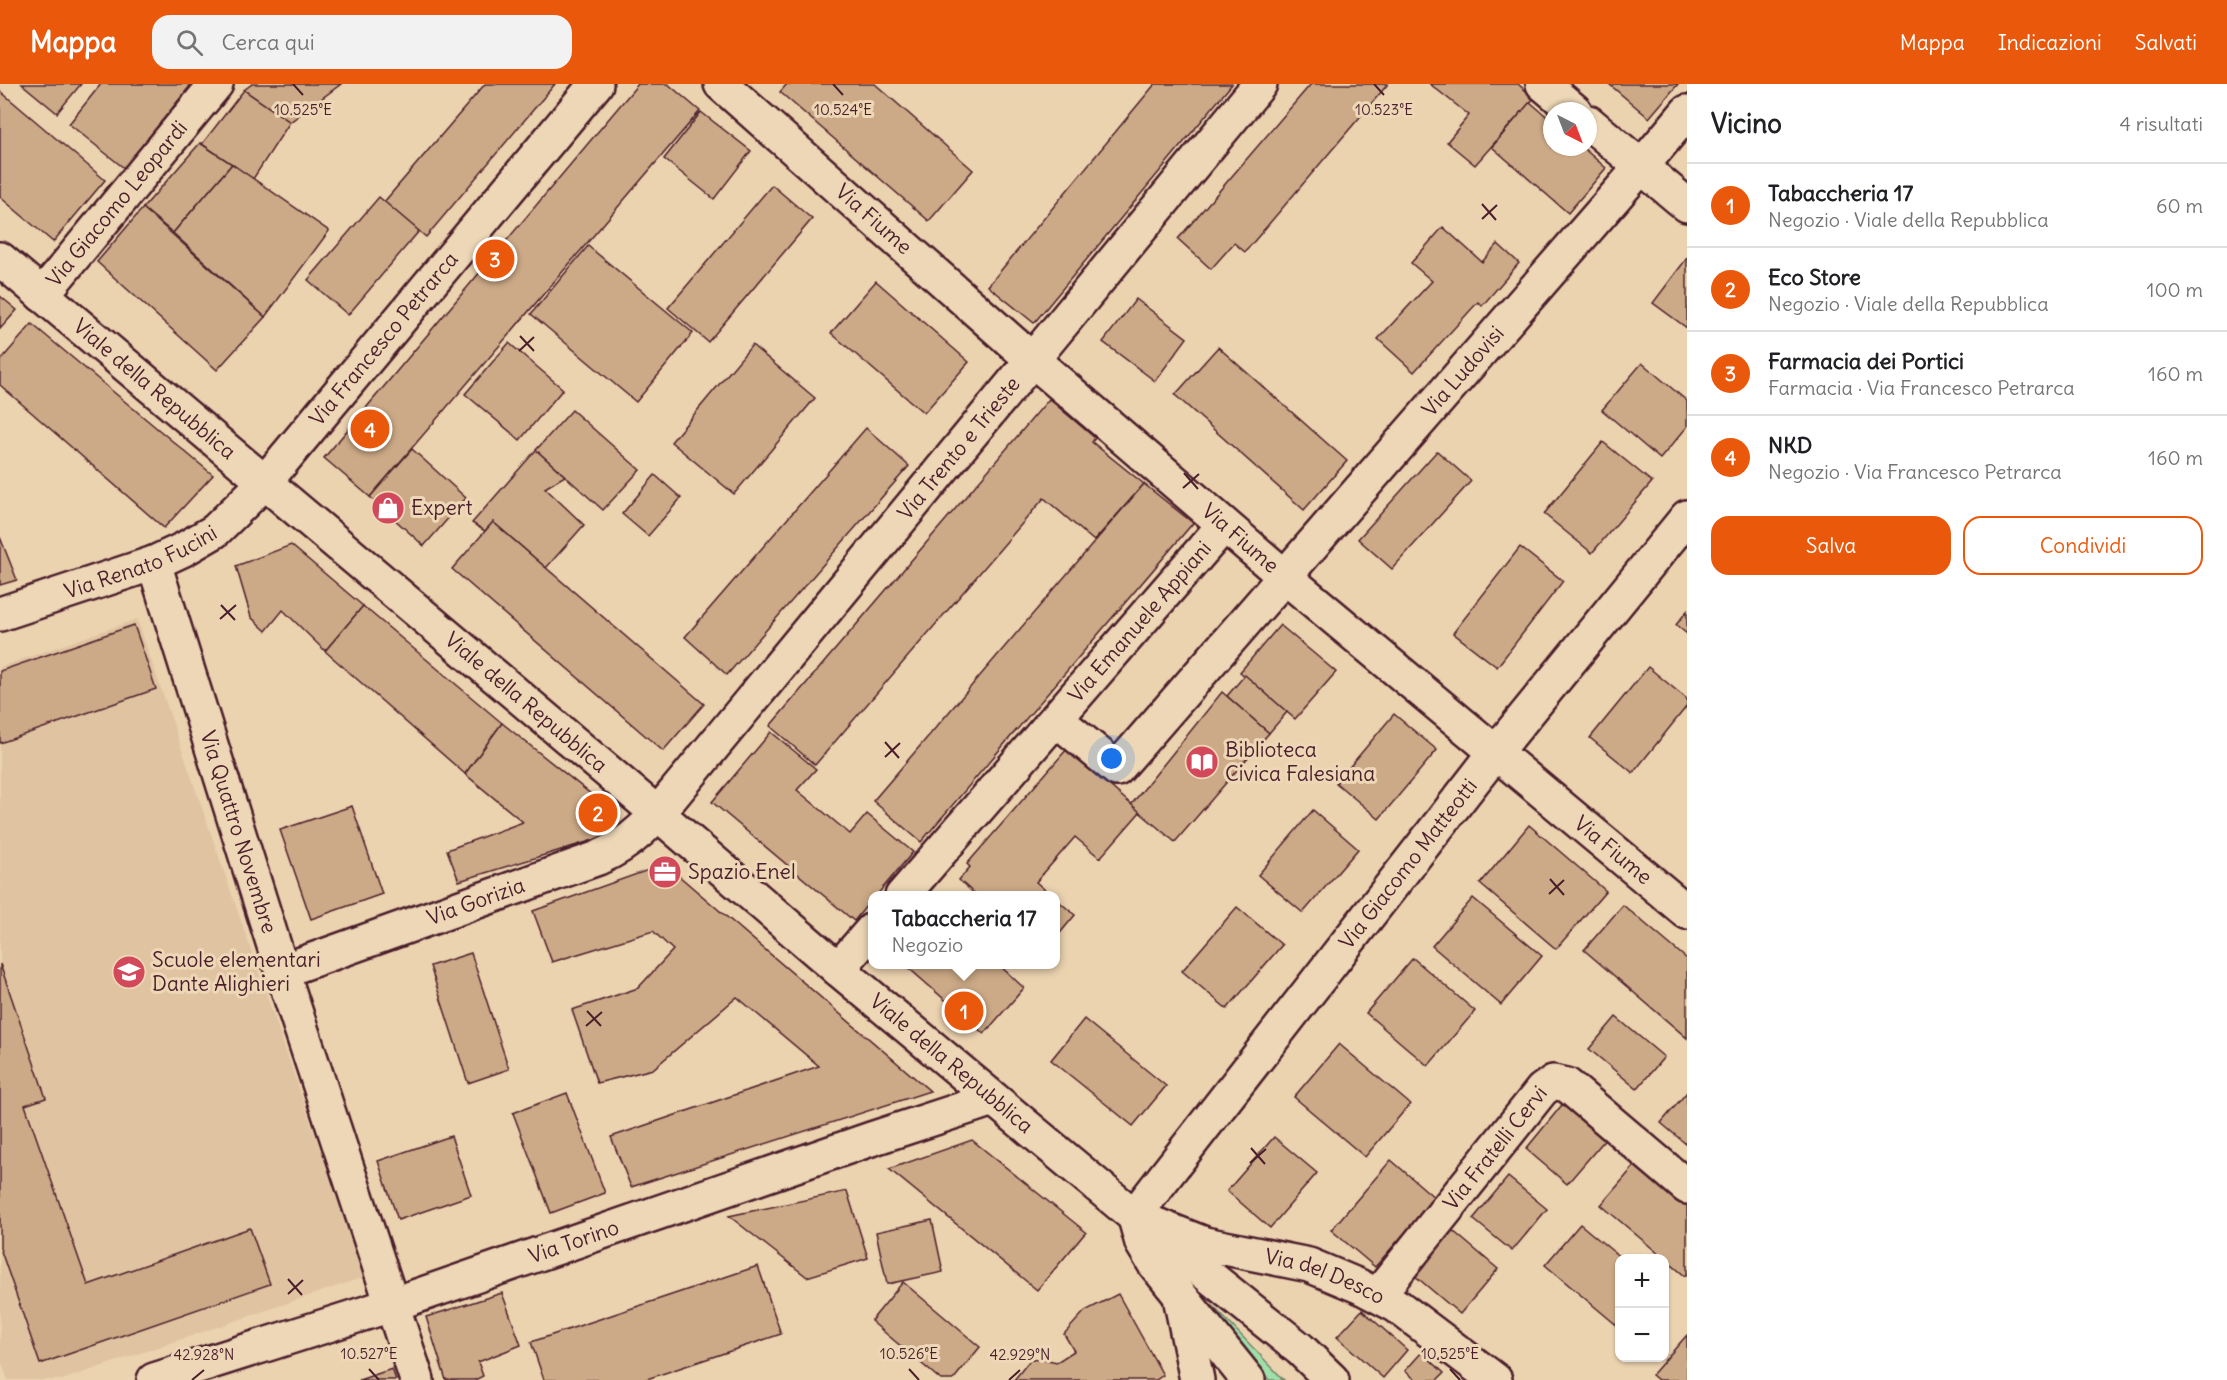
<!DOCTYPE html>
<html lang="it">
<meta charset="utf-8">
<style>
body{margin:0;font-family:Delius,sans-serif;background:#f2f2f2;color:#202124}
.controls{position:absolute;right:18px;bottom:18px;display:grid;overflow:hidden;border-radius:12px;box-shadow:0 2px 4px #0004}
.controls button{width:54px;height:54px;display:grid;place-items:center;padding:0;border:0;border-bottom:2px solid #e0e0e0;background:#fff;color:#202124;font:30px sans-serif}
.compass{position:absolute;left:1543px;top:18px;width:54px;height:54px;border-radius:50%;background:#fff;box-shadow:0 2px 4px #0004;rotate:138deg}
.you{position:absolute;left:1112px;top:675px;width:21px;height:21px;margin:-15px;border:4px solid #fff;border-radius:50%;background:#1a73e8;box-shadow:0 0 0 9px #1a73e833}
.badge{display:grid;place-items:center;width:39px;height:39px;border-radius:50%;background:#ea580c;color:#fff;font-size:20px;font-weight:700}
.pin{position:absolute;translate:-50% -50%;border:3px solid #fff;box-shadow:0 2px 6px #0006}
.popup{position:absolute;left:868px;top:807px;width:192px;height:78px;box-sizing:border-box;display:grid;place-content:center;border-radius:12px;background:#fff;filter:drop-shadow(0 2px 4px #0005);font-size:20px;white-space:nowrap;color:#757577}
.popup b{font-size:22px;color:#202124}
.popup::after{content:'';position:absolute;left:50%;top:100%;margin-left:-12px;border:12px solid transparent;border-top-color:#fff}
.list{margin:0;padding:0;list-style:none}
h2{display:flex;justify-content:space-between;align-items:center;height:78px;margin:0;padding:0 24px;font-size:26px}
h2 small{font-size:20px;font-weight:400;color:#757577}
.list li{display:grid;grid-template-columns:39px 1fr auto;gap:18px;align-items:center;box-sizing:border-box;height:84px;padding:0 24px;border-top:2px solid #e0e0e0}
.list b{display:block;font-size:22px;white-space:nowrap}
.list p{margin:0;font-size:20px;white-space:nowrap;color:#757577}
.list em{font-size:20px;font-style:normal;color:#757577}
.actions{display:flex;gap:12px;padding:18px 24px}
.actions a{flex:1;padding:14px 0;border:2px solid #ea580c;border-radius:18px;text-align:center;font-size:21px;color:#ea580c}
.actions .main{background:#ea580c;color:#fff}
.icon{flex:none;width:33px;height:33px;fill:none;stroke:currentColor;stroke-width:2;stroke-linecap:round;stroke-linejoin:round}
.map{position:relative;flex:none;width:1687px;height:1296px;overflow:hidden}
header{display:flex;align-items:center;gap:36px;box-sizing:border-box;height:84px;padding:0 30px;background:#ea580c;color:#fff}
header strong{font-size:28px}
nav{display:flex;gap:33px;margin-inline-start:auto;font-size:21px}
.search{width:420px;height:54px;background:#f2f2f2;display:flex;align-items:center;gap:15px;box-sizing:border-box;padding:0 21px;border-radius:18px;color:#757577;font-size:22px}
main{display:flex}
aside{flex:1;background:#fff}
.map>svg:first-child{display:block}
.built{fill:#e0c4a2}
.green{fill:#9fe0a9;stroke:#74806a;stroke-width:1.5}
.building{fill:#cdaa87;stroke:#4a1f2b;stroke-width:1.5}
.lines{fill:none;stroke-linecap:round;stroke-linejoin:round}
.minor-casing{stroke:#4a1f2b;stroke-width:38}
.tertiary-casing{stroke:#4a1f2b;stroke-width:38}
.secondary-casing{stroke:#4a1f2b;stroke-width:38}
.minor{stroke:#edd7b6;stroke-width:33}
.tertiary{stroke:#edd7b6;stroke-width:33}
.secondary{stroke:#edd7b6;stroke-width:33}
.ticks{fill:none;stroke:#4a1f2b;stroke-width:2}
.labels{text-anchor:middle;stroke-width:6;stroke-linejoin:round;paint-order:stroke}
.street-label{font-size:21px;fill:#4a1f2b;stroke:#edd7b6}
.poi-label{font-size:21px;fill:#4a1f2b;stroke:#edd7b6;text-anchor:start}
.ticks-label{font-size:15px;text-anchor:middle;fill:#4a1f2b;stroke:#edd7b6;stroke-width:6;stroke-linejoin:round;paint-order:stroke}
</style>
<header>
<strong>Mappa</strong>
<div class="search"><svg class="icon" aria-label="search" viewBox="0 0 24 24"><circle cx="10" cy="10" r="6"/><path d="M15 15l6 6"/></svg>Cerca qui</div>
<nav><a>Mappa</a><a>Indicazioni</a><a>Salvati</a></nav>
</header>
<main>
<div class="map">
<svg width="1687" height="1296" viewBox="0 0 1687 1296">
<rect width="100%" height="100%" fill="#ecd3b0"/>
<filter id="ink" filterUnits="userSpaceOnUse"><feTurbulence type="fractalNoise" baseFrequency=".0167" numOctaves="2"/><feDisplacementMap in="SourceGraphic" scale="12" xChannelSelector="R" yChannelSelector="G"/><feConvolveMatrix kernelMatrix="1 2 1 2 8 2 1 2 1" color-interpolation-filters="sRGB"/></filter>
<g filter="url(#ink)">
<polygon class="built" points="137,535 364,1193 62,1296 8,1296 0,1274 0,583"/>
<polygon class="green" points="1212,1221 1284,1296 1269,1296"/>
<g class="building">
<polygon points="22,0 81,0 57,29"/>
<polygon points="101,0 187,0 190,2 124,84 69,40"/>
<polygon points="252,0 341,0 290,38 244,6"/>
<polygon points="485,0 555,0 426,153 384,118"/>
<polygon points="638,0 668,0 700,27 370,413 324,374"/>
<polygon points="787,0 875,0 973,86 929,137 780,8"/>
<polygon points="1155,0 1232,0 1034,239 988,202"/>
<polygon points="1311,0 1388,0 1245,168 1234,159 1211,185 1178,155"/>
<polygon points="1430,0 1518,0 1534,14 1475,81 1447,58 1469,31"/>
<polygon points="1609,0 1678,0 1649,34"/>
<polygon points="244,6 290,38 253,95 202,60"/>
<polygon points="0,7 105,96 53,158 0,113"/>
<polygon points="1530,18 1552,37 1552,63 1582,63 1606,84 1568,129 1492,63"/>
<polygon points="701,28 751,67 714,115 664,75"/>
<polygon points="200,59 232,80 173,149 143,124"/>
<polygon points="232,80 329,147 265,233 173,149"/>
<polygon points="772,101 812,135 708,258 668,224"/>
<polygon points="379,113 419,147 348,231 308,196"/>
<polygon points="143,124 265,233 217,286 97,178"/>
<polygon points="1443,143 1482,178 1498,160 1519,179 1482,222 1478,218 1414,288 1378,255 1432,197 1411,179"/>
<polygon points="588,162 693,249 636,318 531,230"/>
<polygon points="1687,174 1687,244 1653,219"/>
<polygon points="876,197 969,278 924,329 831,249"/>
<polygon points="0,212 17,226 0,245"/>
<polygon points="1136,215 1187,254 1155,297 1103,258"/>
<polygon points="32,240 213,391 164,444 0,301 0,277"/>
<polygon points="509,259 563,305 520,356 465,310"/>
<polygon points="752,261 815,314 734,410 671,358"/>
<polygon points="1218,263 1347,377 1304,426 1175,311"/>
<polygon points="1642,279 1687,317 1687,343 1660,375 1602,326"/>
<polygon points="1049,315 1095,354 1092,358 1144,400 1094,457 1044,414 815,681 770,642"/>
<polygon points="572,326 640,386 603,426 536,366"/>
<polygon points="866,344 909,382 727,591 685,553"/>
<polygon points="1603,358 1652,398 1592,469 1544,430"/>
<polygon points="412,365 466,414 424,462 370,413"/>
<polygon points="536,366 565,392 545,404 584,441 546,484 493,438 485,447 472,439"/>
<polygon points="1437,367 1471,397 1392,485 1358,455"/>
<polygon points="655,391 681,414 648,452 622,430"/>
<polygon points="1144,400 1193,439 921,758 873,717"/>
<polygon points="493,438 704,620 663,667 452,485"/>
<polygon points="0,453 17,496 0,501"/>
<polygon points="291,461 363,522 325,567 283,526 266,547 251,533 236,482"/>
<polygon points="1520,463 1563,497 1497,583 1453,549"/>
<polygon points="363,522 502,639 465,690 325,567"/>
<polygon points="1687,527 1687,550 1676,541"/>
<polygon points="134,541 156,605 0,659 0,587"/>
<polygon points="1280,541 1336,588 1295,635 1240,588"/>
<polygon points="1648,583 1687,615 1687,622 1633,689 1590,654"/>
<polygon points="1245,591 1287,628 1269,649 1227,612"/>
<polygon points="1222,608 1269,649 1175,758 1131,721"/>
<polygon points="1394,630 1437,666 1379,735 1336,699"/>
<polygon points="502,639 617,731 600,754 459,797 447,766 523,738 465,690"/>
<polygon points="771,648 816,685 797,706 850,750 867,730 913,768 876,812 872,812 872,815 854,837 712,718"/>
<polygon points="1067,665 1140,728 1100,774 1075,753 1036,798 1052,812 977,812 959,796 970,783 967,780"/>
<polygon points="352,722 382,810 311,835 280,746"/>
<polygon points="1313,726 1358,765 1303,829 1258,791"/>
<polygon points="1529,741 1606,807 1556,865 1480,800"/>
<polygon points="665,780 930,1007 631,1103 611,1053 819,982 737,913 653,985 597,999 572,926 638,904 673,866 653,847 552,878 533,827"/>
<polygon points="1473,814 1542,872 1501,921 1432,862"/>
<polygon points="1056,815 1075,831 1056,854"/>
<polygon points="1623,821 1687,875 1687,954 1584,866"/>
<polygon points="1237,823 1282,861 1227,925 1182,887"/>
<polygon points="471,869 509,985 468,999 430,882"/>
<polygon points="1413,874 1475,927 1428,982 1366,929"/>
<polygon points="0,880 46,1014 25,1021 88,1201 250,1144 270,1200 40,1280 0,1164"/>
<polygon points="904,880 998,880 1024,904 984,950"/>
<polygon points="1616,933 1664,973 1637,1005 1589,965"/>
<polygon points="1084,935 1166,1002 1133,1042 1051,976"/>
<polygon points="1339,960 1410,1020 1365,1073 1294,1013"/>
<polygon points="1687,1008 1687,1061 1661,1039"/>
<polygon points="567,1009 605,1109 551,1129 513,1029"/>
<polygon points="1566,1016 1608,1052 1567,1100 1526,1065"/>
<polygon points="451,1052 471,1111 398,1136 378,1077"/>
<polygon points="1274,1053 1317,1089 1270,1144 1227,1107"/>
<polygon points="972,1056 1086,1148 1037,1206 889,1085"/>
<polygon points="1391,1076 1435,1114 1375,1183 1331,1146"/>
<polygon points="1637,1079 1687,1121 1687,1190 1685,1192 1601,1121"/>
<polygon points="1508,1093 1547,1125 1512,1167 1473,1135"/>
<polygon points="847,1107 868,1174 807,1193 729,1132"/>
<polygon points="932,1136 943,1188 887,1200 876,1148"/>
<polygon points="1580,1140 1621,1174 1620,1244 1545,1181"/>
<polygon points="1452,1146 1498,1185 1460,1230 1414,1191"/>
<polygon points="758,1182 781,1250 644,1296 544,1296 531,1258"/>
<polygon points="903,1198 980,1263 953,1296 941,1296 871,1237"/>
<polygon points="502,1209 521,1261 478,1278 483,1292 475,1296 446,1296 426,1233"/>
<polygon points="1118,1210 1163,1291 1156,1296 1014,1296 1030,1276 1043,1275 1057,1278 1074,1267 1064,1250 1085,1227"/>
<polygon points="1362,1226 1407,1266 1383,1294 1337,1253"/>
<polygon points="1687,1251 1687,1296 1658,1296 1652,1291"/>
<polygon points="1422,1268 1444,1289 1437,1296 1416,1296 1405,1287"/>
<polygon points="392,1285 396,1296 359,1296"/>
</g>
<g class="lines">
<defs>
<g id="minor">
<path id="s1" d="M721 0 1012 258 1284 492 1687 828"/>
<polyline points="1543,0 1575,27"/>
<polyline points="1588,38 1687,121"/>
<path id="s2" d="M42 211 216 0"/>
<path id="s3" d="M154 479 282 887 417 1296"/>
<path id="s4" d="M0 530 154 479 184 465 215 447 265 398"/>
<path id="s5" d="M1056 635 1117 685 1641 83 1687 28"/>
<path id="s6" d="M902 812 1224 441"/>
<polyline points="838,885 872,846"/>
<path id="s7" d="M282 887 598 774C640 756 658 728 687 694L1260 0"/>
<path id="s8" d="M1144 1136 1205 1160 1309 1181 1359 1202 1397 1222 1495 1296"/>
<path id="s9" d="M1378 1211 1542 1006 1553 998 1567 1001 1687 1103"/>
<path id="s10" d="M154 1296 391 1221 871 1055 993 1015"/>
</g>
<g id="tertiary">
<path id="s11" d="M0 175 657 729 838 885 1134 1132 1495 669 1687 433"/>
<path id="s12" d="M265 398 596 0"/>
</g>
<g id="secondary">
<polyline points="1134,1132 1300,1265 1332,1296"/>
<polyline points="1135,1134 1142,1159 1154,1179 1248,1296"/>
<polyline points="1181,1218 1197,1296"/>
</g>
</defs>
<use href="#minor" class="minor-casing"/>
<use href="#tertiary" class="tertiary-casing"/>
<use href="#secondary" class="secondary-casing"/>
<use href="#minor" class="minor"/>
<use href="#tertiary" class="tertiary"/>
<use href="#secondary" class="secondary"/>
</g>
</g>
<path class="ticks" d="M293 0 303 11M833 0 843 11M1374 0 1384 11M1482 120 1496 136M1482 135 1497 121M520 252 534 267M519 267 534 253M1184 389 1198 405M1183 404 1199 390M221 521 235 536M220 535 236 521M885 658 899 674M885 673 900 659M1550 795 1564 811M1549 810 1564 796M587 927 601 942M586 942 602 928M1251 1064 1265 1080M1250 1079 1266 1065M288 1195 302 1211M288 1210 303 1196M369 1285 379 1296M909 1285 919 1296M1450 1285 1460 1296M192 1296 204 1286M1009 1296 1020 1286"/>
<defs>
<symbol id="shop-disc" viewBox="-11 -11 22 22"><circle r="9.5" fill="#d1495b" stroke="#edd7b6"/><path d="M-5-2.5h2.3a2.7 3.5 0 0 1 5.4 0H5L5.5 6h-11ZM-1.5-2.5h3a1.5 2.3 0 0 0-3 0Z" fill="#fff"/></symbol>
<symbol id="library-disc" viewBox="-11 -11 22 22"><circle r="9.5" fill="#d1495b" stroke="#edd7b6"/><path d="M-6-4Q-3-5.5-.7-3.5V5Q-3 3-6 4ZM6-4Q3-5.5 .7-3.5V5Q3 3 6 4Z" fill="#fff"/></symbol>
<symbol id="office-disc" viewBox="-11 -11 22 22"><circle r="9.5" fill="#d1495b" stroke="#edd7b6"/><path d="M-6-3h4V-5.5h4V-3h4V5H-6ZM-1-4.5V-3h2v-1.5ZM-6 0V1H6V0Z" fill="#fff"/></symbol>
<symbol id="school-disc" viewBox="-11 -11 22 22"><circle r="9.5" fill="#d1495b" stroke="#edd7b6"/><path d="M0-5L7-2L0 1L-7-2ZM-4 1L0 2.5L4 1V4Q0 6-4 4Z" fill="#fff"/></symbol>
</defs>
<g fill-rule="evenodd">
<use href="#shop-disc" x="369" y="405" width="38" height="38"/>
<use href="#library-disc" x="1183" y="659" width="38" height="38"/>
<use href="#office-disc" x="646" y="769" width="38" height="38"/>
<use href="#school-disc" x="110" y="869" width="38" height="38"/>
</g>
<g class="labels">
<g class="street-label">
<text dy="7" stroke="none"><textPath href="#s2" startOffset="118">Via Giacomo Leopardi</textPath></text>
<text dy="7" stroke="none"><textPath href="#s1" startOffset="204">Via Fiume</textPath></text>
<text dy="7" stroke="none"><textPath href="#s12" startOffset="186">Via Francesco Petrarca</textPath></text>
<text dy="7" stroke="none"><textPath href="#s5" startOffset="606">Via Ludovisi</textPath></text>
<text dy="7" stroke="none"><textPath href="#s11" startOffset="202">Viale della Repubblica</textPath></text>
<text dy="7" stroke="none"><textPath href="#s7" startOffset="884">Via Trento e Trieste</textPath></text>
<text dy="7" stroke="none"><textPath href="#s1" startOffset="690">Via Fiume</textPath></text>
<text dy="7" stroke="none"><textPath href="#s4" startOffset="150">Via Renato Fucini</textPath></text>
<text dy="7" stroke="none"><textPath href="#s6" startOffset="363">Via Emanuele Appiani</textPath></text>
<text dy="7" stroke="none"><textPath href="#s11" startOffset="688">Viale della Repubblica</textPath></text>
<text dy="7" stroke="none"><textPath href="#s3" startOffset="282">Via Quattro Novembre</textPath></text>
<text dy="7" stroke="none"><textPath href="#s1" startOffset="1176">Via Fiume</textPath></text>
<text dy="7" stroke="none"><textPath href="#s11" startOffset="1930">Via Giacomo Matteotti</textPath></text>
<text dy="7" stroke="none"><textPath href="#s7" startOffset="206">Via Gorizia</textPath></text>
<text dy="7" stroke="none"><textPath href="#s11" startOffset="1246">Viale della Repubblica</textPath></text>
<text dy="7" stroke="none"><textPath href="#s9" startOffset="188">Via Fratelli Cervi</textPath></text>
<text dy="7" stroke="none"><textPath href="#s10" startOffset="442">Via Torino</textPath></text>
<text dy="7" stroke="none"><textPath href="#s8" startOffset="190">Via del Desco</textPath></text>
</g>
<g class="poi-label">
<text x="411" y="431">Expert</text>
<text x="1225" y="673">Biblioteca<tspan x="1225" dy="24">Civica Falesiana</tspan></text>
<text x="688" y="795">Spazio Enel</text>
<text x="152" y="883">Scuole elementari<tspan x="152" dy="24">Dante Alighieri</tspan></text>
</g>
</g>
<g class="ticks-label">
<text x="303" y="31">10.525°E</text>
<text x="843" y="31">10.524°E</text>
<text x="1384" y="31">10.523°E</text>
<text x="369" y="1275">10.527°E</text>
<text x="909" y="1275">10.526°E</text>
<text x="1450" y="1275">10.525°E</text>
<text x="204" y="1276">42.928°N</text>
<text x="1020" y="1276">42.929°N</text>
</g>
</svg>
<div class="controls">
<button>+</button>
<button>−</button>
</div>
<svg class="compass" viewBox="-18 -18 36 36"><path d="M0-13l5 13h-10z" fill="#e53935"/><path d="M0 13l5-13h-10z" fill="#757577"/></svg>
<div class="you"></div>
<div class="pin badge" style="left:964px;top:927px">1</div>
<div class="popup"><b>Tabaccheria 17</b>Negozio</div>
<div class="pin badge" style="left:598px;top:729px">2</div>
<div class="pin badge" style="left:495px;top:175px">3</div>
<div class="pin badge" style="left:370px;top:345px">4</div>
</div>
<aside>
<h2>Vicino<small>4 risultati</small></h2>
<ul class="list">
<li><span class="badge">1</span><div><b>Tabaccheria 17</b><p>Negozio · Viale della Repubblica</p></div><em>60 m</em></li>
<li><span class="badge">2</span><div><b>Eco Store</b><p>Negozio · Viale della Repubblica</p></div><em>100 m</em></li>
<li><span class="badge">3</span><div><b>Farmacia dei Portici</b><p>Farmacia · Via Francesco Petrarca</p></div><em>160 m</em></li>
<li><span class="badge">4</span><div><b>NKD</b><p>Negozio · Via Francesco Petrarca</p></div><em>160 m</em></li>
</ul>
<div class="actions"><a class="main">Salva</a><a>Condividi</a></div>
</aside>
</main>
